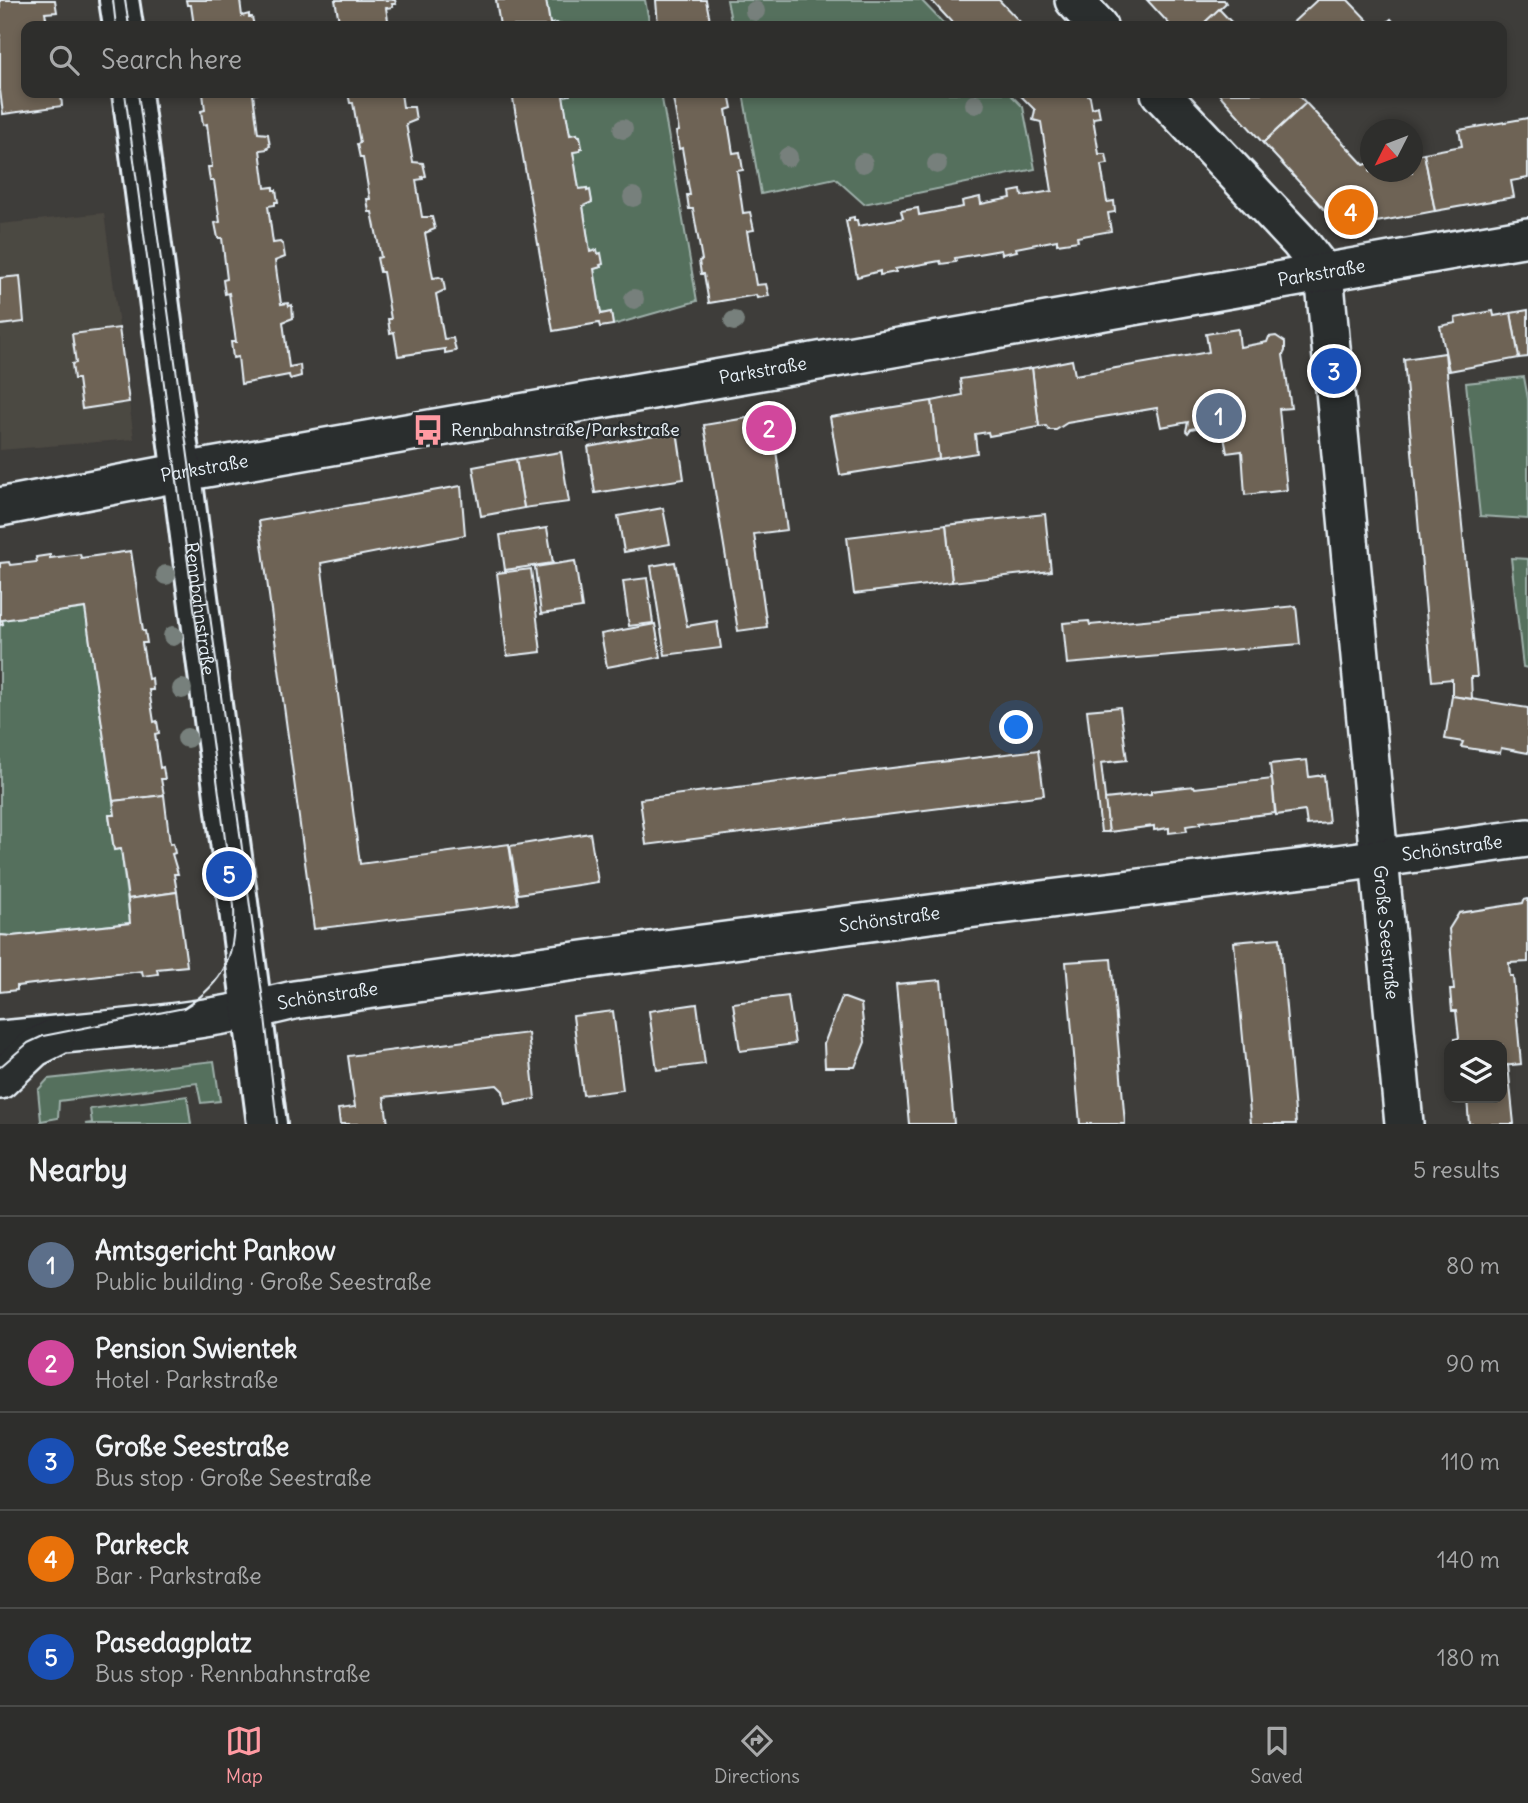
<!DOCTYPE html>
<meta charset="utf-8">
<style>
body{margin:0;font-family:Delius,sans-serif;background:#3a3a38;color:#f1f3f6}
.controls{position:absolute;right:21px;bottom:21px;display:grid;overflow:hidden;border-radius:14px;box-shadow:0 4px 10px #0003}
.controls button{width:63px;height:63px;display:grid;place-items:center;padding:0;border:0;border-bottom:2px solid #494a48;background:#2e2e2c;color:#f1f3f6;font:35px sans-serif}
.compass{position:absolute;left:1360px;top:119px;width:63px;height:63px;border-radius:50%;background:#2e2e2c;box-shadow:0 4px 10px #0003;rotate:228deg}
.you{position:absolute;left:1017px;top:728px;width:24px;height:24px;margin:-18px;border:5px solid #fff;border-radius:50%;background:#1a73e8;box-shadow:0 0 0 10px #1a73e833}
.badge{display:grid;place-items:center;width:46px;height:46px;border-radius:50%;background:#ff9aa2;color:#fff;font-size:23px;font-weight:700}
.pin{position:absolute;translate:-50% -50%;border:4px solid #fff;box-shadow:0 2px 7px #0006}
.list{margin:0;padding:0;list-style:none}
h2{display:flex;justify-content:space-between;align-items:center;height:91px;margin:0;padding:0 28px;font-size:30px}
h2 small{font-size:23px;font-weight:400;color:#a7a8a9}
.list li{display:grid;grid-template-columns:46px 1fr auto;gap:21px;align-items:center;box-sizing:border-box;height:98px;padding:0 28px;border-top:2px solid #494a48}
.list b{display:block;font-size:26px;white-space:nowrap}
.list p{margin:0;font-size:23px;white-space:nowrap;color:#a7a8a9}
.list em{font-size:23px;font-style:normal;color:#a7a8a9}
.icon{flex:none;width:38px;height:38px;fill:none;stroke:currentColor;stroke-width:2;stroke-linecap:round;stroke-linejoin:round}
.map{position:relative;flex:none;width:1528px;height:1124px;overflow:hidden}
.search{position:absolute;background:#2e2e2c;box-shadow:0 4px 10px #0003;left:21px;right:21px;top:21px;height:77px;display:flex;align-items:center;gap:18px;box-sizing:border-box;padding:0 24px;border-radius:14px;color:#a7a8a9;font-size:26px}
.sheet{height:581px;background:#2e2e2c}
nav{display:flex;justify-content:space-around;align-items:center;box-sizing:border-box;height:98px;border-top:2px solid #494a48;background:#2e2e2c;font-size:19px;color:#a7a8a9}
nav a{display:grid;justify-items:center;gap:4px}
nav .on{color:#ff9aa2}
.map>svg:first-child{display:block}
.built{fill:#4c4842}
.green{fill:#546f5d;stroke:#9eb0aa;stroke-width:2}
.building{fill:#6e6355;stroke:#e8f1f8;stroke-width:2}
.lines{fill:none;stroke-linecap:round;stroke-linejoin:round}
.minor-casing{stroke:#e8f1f8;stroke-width:42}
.major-casing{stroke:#e8f1f8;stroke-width:44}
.minor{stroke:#2a2d2e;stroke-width:37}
.major{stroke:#2a2d2e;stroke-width:38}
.tram{stroke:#e8f1f8;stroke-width:2}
.tree{fill:#77807c}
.labels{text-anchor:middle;stroke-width:5;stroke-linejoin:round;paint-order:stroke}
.street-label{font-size:18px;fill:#e8f1f8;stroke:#2a2d2e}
.poi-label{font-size:18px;fill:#e8f1f8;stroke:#2a2d2e;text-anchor:start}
</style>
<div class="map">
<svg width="1528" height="1124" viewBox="0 0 1528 1124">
<rect width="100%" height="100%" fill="#3e3d3a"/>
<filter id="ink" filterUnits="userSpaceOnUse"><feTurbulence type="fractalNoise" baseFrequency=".0143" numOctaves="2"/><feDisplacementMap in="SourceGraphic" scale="14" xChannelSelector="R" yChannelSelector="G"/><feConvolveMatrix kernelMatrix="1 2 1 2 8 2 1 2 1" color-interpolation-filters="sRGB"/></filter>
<g filter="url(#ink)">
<polygon class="built" points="104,213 134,439 0,450 0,224"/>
<g class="green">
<polygon points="546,0 645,0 650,26 550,24"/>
<polygon points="727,0 921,0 946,26 732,26"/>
<polygon points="570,93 661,93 697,301 613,325 611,312 601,314 594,269 600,267 601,253 598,254 597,250 590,252 583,206 592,202 590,191 579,189 573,152 580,151 582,148 580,136 577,134 570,135 563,96 570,95"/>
<polygon points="743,93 1009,93 1023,107 1035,169 864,204 835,178 761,194"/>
<polygon points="1524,377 1528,399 1528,519 1480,516 1466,383"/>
<polygon points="1511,558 1528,559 1528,668 1523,667"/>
<polygon points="85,608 115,815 109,816 114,849 121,849 130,923 12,936 0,935 0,625 3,624 2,620"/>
<polygon points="214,1061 220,1101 201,1103 197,1083 59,1101 58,1118 41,1121 38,1090 48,1079"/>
<polygon points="187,1096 191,1124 85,1124 92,1123 90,1109"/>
</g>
<g class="building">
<polygon points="0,0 55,0 57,12 45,13 47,23 51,22 52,26 26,26 26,93 61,93 62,106 3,114 0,90"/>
<polygon points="186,0 240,0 242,16 249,14 249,17 252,17 254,26 194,26 191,5 187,5"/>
<polygon points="335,0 395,0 396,4 392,4 393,7 386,8 389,26 340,26"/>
<polygon points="496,0 546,0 550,24 557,23 561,26 500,26"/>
<polygon points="656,0 706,0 711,26 658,26"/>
<polygon points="931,0 999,0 1024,26 955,26"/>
<polygon points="1147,0 1224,0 1226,3 1201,26 1171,26"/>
<polygon points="1317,0 1348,0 1373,26 1289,26"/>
<polygon points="1219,9 1235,26 1201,26"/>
<polygon points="1391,19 1397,26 1383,26"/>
<polygon points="203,93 260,93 253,94 258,133 268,134 270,146 267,147 268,149 260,150 265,188 273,187 273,190 276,190 278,202 275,202 275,205 268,206 273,243 280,242 283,245 285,257 275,261 281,304 288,303 289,306 292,305 293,318 283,322 289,367 300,365 301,376 290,379 289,375 241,384 238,357 233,358 231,342 236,342 229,293 225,294 223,280 227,279 222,238 218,238 215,223 220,222 214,181 210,181 208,167 212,167 207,124 203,125 201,111 205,110"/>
<polygon points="348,93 401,93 403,107 414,107 416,120 406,124 413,162 423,163 426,176 422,177 423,179 416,180 422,217 432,217 435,229 425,233 433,278 439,277 443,279 445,290 436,294 444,339 453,338 456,351 445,353 445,349 398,356 394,332 390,333 388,319 391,319 383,272 380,272 377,258 381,257 372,212 369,212 367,199 370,199 363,158 360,158 357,144 360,143 353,103 350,103"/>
<polygon points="512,93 570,93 570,95 563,96 570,135 577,134 577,136 580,136 582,148 580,148 580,151 573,152 579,189 587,188 587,191 590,190 592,202 583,206 590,252 597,250 598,254 601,253 603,264 600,265 601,267 594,269 601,314 611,312 613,325 600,327 599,323 553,331"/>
<polygon points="672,93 729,93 732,108 726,110 733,153 740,152 743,170 737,171 743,213 750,212 754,230 747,231 756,285 766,284 769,296 757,298 756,295 709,303 704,274 701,274 699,261 702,260 693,209 689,209 687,195 690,195 682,148 679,149 676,132 679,131"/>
<polygon points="1018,93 1086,93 1090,97 1092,108 1098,106 1100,117 1093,118 1099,154 1106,154 1108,164 1101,165 1107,202 1114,201 1115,212 1108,213 1111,231 1077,237 1078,241 1057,244 1057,240 1016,248 1017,251 1002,254 1001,250 955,258 956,262 941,264 940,261 895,269 896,272 880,275 880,271 857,277 846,221 849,221 849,218 854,217 854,220 857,220 858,226 903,218 901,211 918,208 919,215 963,207 962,201 980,197 981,204 1011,198 1010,192 1021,190 1022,196 1052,191 1041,122 1033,120 1035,110"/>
<polygon points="1218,93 1297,93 1306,103 1263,143"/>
<polygon points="1306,103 1364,165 1370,163 1370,172 1412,172 1412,156 1424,153 1435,211 1350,227 1336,222 1263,143"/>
<polygon points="1528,118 1528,178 1511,181 1514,197 1435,211 1424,153 1462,146 1459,130"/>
<polygon points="20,276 24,322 0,325 0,278"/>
<polygon points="1528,310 1528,357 1519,358 1511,313"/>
<polygon points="1493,311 1494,316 1511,313 1519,358 1449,371 1440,326 1456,323 1455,318"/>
<polygon points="119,328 129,402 82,409 78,379 74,379 72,364 76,363 72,334"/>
<polygon points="1238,329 1240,347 1267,342 1269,337 1276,336 1285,342 1285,351 1283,355 1291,408 1279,409 1287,490 1245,495 1242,451 1227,453 1222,426 1212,431 1210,425 1191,429 1188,433 1186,431 1188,422 1161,427 1157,408 1067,423 1056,430 1049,430 1046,426 1039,427 1032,368 1072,360 1075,375 1209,352 1206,334"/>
<polygon points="1445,353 1477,677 1471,677 1472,699 1452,696 1452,679 1432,681 1404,359"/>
<polygon points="1032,368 1039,427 989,436 988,432 975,434 977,453 939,459 932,401 962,395 960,379"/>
<polygon points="932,401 939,459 840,475 830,417"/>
<polygon points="771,414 787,530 754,534 767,627 738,631 704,425"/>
<polygon points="677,431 684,479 595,493 588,447"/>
<polygon points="561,452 569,502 524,508 516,459"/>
<polygon points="516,459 524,508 481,516 473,467"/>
<polygon points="461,486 465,535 321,563 360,864 509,844 518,904 314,929 259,521"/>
<polygon points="663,508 670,544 624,552 618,516"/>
<polygon points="1045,514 1051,571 952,582 946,525"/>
<polygon points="946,525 952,582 854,594 847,537"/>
<polygon points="547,528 553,563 505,570 500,535"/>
<polygon points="131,551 143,631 145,631 147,643 142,643 148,679 152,678 153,690 149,690 154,722 157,721 159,733 155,734 160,768 163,767 165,779 161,779 164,795 113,801 85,608 2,620 3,624 0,625 0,563 9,562 10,565 37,562 36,557 50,555 50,558 80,554 81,558"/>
<polygon points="575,561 582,608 541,614 535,567"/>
<polygon points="675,562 687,626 717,621 721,648 665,655 651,566"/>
<polygon points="531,569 541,652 507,656 497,573"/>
<polygon points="647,578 653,623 629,626 623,581"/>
<polygon points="1296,606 1300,644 1067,664 1063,623 1089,621 1090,625"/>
<polygon points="655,624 661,657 607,667 601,634"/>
<polygon points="1452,696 1528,708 1528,753 1501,748 1500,753 1461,747 1463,742 1445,739"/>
<polygon points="1120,707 1127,760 1101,763 1109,832 1101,832 1087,710"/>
<polygon points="1038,750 1044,795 646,845 640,799"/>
<polygon points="1307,760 1309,777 1324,775 1329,823 1307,825 1305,811 1276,815 1270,764"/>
<polygon points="1272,779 1275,813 1200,822 1200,824 1186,826 1187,831 1169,833 1169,828 1154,830 1154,826 1109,832 1105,799 1151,794 1151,791 1194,786 1195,788"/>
<polygon points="164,795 170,844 173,843 175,853 172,854 178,874 174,874 177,892 128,899 121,849 114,850 109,815 115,815 113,801"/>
<polygon points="590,833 598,882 518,894 510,846"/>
<polygon points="177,892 187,966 157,969 158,974 143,976 142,971 17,986 17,990 0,992 0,935 12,936 130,923 128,899"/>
<polygon points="1528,899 1528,962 1509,963 1510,976 1513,976 1521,1064 1502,1066 1502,1045 1456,1045 1455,1039 1459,1038 1456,1011 1452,1011 1450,990 1454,990 1449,929 1459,913 1523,903 1524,900"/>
<polygon points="1280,938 1296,1124 1251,1124 1234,942"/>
<polygon points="1111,959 1125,1124 1080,1124 1066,962"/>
<polygon points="941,980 954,1124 909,1124 896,984"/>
<polygon points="788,996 795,1044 740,1051 733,1003"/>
<polygon points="842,997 861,1004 865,1042 855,1067 825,1067 824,1044"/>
<polygon points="697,1004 705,1064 657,1070 649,1011"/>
<polygon points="613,1011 623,1090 583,1095 573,1016"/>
<polygon points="528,1033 535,1099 505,1104 503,1091 497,1085 384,1097 388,1124 340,1124 338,1109 355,1107 348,1056"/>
<polygon points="1508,1065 1514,1124 1469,1124 1467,1098 1502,1098 1502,1066"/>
</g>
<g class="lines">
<defs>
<g id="minor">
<polyline points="1074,0 1098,26"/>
<path id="s1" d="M1160 93 1299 241 1324 273 1404 1124"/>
<path id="s2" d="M0 507 183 472 1528 237"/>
<path id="s3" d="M0 1040C98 1030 198 1025 294 1000L612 956 960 910 1337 864 1528 838"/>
<polyline points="0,1080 34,1048 56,1037"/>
</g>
<g id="major">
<polyline points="119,0 123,26"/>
<path id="s4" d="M132 93 267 1124"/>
</g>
</defs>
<use href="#minor" class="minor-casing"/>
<use href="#major" class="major-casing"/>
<use href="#minor" class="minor"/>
<use href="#major" class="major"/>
<g class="tram">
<polyline points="113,0 116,26"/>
<polyline points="125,0 129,26"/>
<polyline points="138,93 264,1008 277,1124"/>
<path d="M0 1067 28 1043 43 1036 184 1008C226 982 236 954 234 906L125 93"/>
</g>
</g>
<g class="tree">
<circle cx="755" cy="11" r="10"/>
<circle cx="975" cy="104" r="10"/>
<circle cx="623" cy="129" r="10"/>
<circle cx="788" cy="157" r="10"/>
<circle cx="863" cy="163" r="10"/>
<circle cx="937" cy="164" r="10"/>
<circle cx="633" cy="197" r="10"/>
<circle cx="634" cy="299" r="10"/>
<circle cx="734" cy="321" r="10"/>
<circle cx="166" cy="575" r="10"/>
<circle cx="173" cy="636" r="10"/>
<circle cx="182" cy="689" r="10"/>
<circle cx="187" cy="738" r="10"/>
</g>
</g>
<defs>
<symbol id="bus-bare" viewBox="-9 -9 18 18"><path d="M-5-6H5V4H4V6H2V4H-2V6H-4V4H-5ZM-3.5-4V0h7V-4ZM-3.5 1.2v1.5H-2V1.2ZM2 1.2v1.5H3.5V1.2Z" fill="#ff9aa2" stroke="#2a2d2e" stroke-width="2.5" paint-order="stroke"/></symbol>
</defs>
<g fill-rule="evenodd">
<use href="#bus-bare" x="406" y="408" width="44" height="44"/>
</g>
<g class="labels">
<g class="street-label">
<text dy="6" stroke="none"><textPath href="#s2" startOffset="1342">Parkstraße</textPath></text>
<text dy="6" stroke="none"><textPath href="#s2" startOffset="775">Parkstraße</textPath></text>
<text dy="6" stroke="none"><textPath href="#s2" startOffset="208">Parkstraße</textPath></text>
<text dy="6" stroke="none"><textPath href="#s4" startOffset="520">Rennbahnstraße</textPath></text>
<text dy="6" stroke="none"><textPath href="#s3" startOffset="1465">Schönstraße</textPath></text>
<text dy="6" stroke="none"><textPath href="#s3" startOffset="898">Schönstraße</textPath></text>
<text dy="6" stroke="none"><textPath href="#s1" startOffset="906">Große Seestraße</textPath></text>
<text dy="6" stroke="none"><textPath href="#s3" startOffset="331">Schönstraße</textPath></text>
</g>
<g class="poi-label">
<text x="451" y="436">Rennbahnstraße/Parkstraße</text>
</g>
</g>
</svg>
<div class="controls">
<button><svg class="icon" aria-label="layers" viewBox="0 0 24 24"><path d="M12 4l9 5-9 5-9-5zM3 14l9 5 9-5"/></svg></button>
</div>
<svg class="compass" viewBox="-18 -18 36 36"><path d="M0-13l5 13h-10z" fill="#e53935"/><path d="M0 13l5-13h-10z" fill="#a7a8a9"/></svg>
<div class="you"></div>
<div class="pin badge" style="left:1219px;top:416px;background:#5c6f8a">1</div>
<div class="pin badge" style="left:769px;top:428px;background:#d1479c">2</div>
<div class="pin badge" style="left:1334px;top:371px;background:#1a4fb4">3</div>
<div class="pin badge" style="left:1351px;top:212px;background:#e8710a">4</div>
<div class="pin badge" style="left:229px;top:874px;background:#1a4fb4">5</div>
<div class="search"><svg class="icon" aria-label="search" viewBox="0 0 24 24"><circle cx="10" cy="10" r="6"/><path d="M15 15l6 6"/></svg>Search here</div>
</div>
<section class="sheet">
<h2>Nearby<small>5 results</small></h2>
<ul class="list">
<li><span class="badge" style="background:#5c6f8a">1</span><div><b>Amtsgericht Pankow</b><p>Public building · Große Seestraße</p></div><em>80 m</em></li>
<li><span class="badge" style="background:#d1479c">2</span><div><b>Pension Swientek</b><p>Hotel · Parkstraße</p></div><em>90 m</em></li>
<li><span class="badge" style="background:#1a4fb4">3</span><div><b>Große Seestraße</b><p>Bus stop · Große Seestraße</p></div><em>110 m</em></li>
<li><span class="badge" style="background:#e8710a">4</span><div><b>Parkeck</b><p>Bar · Parkstraße</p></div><em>140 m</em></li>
<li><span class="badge" style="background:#1a4fb4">5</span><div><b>Pasedagplatz</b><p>Bus stop · Rennbahnstraße</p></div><em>180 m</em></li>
</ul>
</section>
<nav>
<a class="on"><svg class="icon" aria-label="map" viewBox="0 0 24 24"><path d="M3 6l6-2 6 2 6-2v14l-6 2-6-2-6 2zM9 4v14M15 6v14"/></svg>Map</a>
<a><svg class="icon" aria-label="directions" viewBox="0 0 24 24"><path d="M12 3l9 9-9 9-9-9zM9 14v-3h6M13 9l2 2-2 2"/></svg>Directions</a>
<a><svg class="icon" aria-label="saved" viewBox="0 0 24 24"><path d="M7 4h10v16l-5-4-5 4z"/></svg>Saved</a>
</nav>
